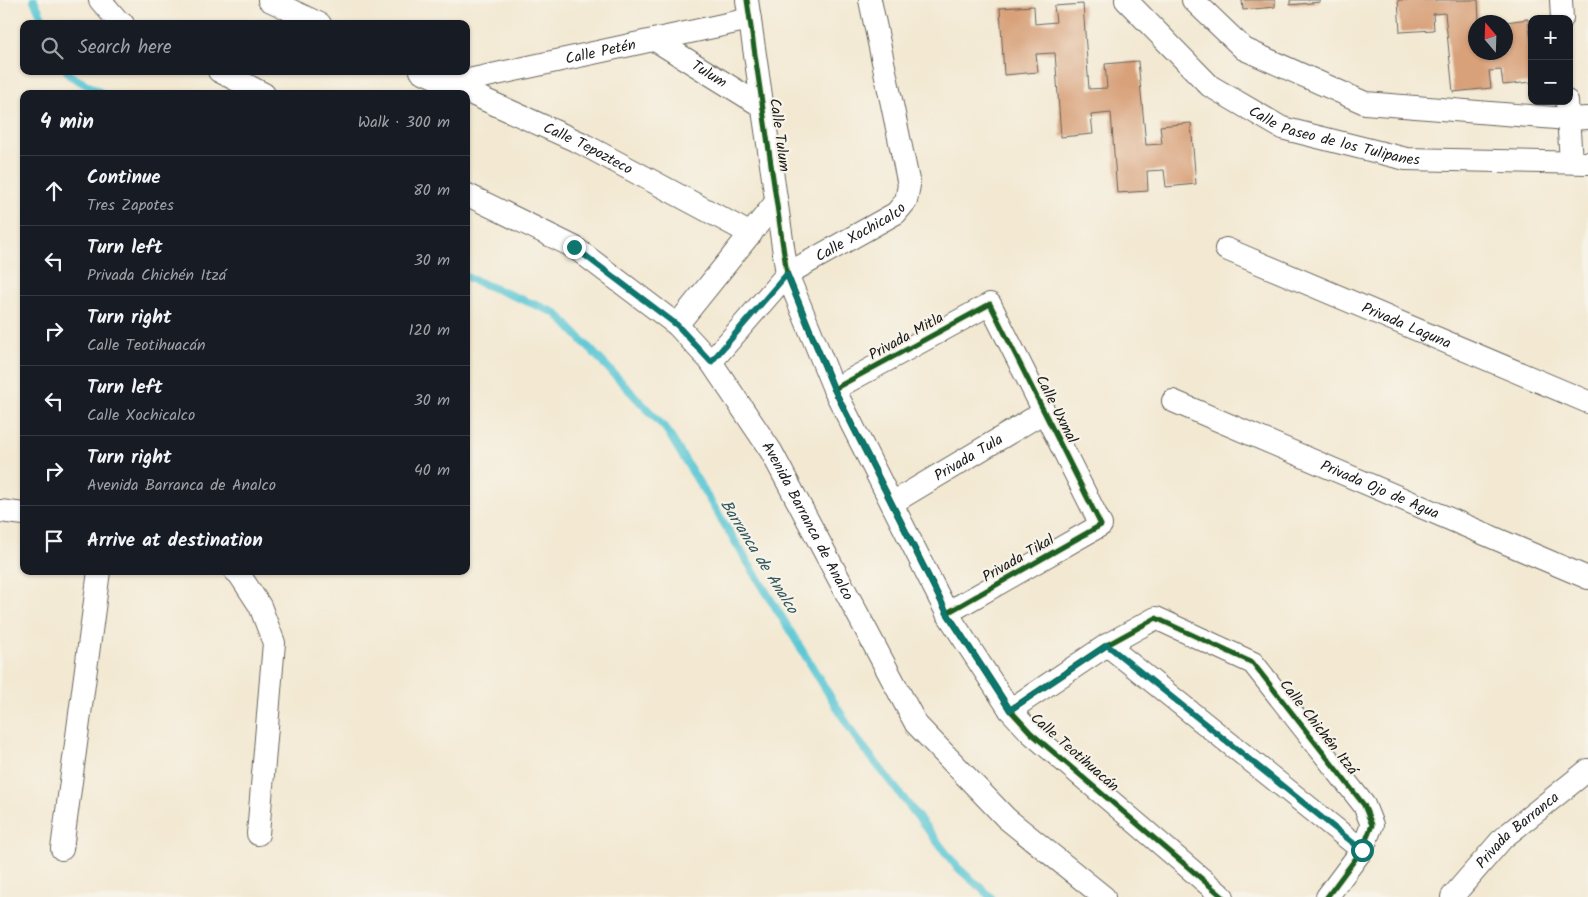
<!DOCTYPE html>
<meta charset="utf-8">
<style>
body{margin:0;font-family:Kalam,sans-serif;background:#20242c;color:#f1f3f6}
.controls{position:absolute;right:15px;top:15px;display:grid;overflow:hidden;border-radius:10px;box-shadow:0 1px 4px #0004}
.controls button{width:45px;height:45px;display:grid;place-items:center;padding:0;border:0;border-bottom:1px solid #363941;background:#171b24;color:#f1f3f6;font:25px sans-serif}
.compass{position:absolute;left:1468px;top:15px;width:45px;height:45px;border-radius:50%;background:#171b24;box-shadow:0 1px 4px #0004;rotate:341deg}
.stop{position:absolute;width:15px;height:15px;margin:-11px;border:4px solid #0f766e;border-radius:50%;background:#fff}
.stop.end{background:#0f766e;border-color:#fff;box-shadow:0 1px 5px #0008}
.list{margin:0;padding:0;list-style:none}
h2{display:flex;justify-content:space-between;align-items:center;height:65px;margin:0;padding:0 20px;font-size:21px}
h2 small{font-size:16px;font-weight:400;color:#9ea1a6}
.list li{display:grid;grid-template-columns:32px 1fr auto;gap:15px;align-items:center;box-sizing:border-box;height:70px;padding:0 20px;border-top:1px solid #363941}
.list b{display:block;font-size:19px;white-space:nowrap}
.list p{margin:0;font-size:16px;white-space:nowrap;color:#9ea1a6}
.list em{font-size:16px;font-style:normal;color:#9ea1a6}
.icon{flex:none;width:28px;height:28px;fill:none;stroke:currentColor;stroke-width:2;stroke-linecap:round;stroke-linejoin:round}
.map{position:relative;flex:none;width:1588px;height:897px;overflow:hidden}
.search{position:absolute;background:#171b24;box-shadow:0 1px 4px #0004;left:20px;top:20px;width:450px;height:55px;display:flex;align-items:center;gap:12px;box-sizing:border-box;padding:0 18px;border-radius:10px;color:#9ea1a6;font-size:19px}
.panel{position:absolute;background:#171b24;box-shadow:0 1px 4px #0004;left:20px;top:90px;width:450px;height:485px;border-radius:10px}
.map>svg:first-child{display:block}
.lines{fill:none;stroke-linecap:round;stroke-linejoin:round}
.stream{stroke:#5bc7d5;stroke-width:8}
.building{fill:#d8a17a}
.minor-casing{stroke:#67645c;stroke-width:24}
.minor{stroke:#fff;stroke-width:22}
.cycleway-casing{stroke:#f7f3e8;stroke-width:8}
.cycleway{stroke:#1b5e20;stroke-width:5}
.route{stroke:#0f766e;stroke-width:6}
.labels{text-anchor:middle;stroke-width:4.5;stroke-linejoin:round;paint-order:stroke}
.street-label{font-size:15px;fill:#1c1c1c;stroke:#f7f3e8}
.water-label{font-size:16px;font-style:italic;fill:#32585d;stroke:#f7f3e8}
</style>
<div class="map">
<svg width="1588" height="897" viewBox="0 0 1588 897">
<rect width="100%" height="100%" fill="#f7f3e8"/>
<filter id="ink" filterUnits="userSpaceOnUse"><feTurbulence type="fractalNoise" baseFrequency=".02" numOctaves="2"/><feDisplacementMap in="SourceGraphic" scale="10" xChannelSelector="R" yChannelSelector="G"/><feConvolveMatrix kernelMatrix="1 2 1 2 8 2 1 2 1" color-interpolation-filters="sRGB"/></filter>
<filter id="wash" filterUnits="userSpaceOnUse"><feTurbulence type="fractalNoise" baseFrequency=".0096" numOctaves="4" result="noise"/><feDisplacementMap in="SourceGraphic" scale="20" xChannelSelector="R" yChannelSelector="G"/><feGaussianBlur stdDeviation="1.12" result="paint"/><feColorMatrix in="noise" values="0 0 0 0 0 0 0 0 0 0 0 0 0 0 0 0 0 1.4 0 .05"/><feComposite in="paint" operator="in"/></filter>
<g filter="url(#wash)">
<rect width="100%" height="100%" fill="#f3e9d3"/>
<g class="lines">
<g class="stream">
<polyline points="34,0 45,24"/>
<polyline points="67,71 69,75 103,94"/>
<polyline points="466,277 556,313 666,429 854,735 957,867 991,897"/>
</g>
</g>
<g id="blocks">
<g class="building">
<polygon points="1242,0 1275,0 1275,7 1243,10"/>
<polygon points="1290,0 1320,0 1320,2 1290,5"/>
<polygon points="1398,0 1478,0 1479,22 1476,22 1476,52 1506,52 1506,22 1528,19 1532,49 1532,82 1503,85 1501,70 1489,71 1491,88 1453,92 1445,13 1433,14 1434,30 1400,32"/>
<polygon points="1083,4 1089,89 1107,88 1105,64 1138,61 1146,145 1162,144 1160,126 1191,123 1196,184 1166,187 1164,170 1147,171 1148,191 1117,193 1111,113 1091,115 1093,134 1061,137 1055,53 1036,54 1038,72 1004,75 1000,8 1034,6 1035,24 1056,22 1054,6"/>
</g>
</g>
</g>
<g filter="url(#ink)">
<use href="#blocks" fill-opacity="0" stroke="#67645c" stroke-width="1"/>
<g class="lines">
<defs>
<g id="minor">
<polyline points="100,0 119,22 123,24"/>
<polyline points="269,0 320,24"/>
<polyline points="747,0 787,274 834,389 947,613 1010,710 1031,733 1223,897"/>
<path id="s1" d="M1126 0 1210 86 1282 128 1406 159 1588 163"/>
<polyline points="1193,0 1244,49 1365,103 1568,119 1588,118"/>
<polyline points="1561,0 1562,19"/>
<path id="s2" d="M655 40 763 107"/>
<polyline points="219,71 264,94"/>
<path id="s3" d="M421 71 581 143 751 234"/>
<path id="s4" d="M450 84 750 19"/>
<polyline points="1567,101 1571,162"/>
<path id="s5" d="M466 194 574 247 677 325 711 362 771 451 916 724 1006 818 1104 897"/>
<path id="s6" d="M1226 249 1588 402"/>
<polyline points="677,325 776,202"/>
<path id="s7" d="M711 362 787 274 896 213 906 201 909 185 870 0"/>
<polyline points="834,389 990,304 1101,525 947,613"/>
<path id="s8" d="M1173 401 1588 578"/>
<path id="s9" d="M892 503 1044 412"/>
<polyline points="0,511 24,514"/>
<polyline points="235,571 239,574 260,606 274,643 258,834"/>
<polyline points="1107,645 1362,850"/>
<polyline points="1010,710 1107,645 1156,618 1253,663 1364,805 1372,825 1362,850 1327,897"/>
<polyline points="62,849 99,571"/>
<path id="s10" d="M1452 897 1503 838 1588 770"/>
</g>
</defs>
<use href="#minor" class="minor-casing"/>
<use href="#minor" class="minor"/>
<defs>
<g id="cycleway">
<polyline points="747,0 787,274 834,389 947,613 1010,710 1031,733 1223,897"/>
<polyline points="834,389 990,304 1101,525 947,613"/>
<polyline points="1010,710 1107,645 1156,618 1253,663 1364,805 1372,825 1362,850 1327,897"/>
</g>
</defs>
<use href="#cycleway" class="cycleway-casing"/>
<use href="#cycleway" class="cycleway"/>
</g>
</g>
<g class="lines" filter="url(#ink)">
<polyline class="route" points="574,247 677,325 711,362 787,274 834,389 947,613 1010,710 1107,645 1362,850"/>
</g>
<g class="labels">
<g class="street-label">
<text dy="5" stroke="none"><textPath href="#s4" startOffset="154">Calle Petén</textPath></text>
<text dy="5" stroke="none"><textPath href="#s2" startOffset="64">Tulum</textPath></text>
<text dy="5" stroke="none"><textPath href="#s1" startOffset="256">Calle Paseo de los Tulipanes</textPath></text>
<text transform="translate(780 135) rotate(82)" y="5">Calle Tulum</text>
<text dy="5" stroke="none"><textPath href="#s3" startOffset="184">Calle Tepozteco</textPath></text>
<text dy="5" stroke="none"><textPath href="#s7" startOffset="201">Calle Xochicalco</textPath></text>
<text dy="5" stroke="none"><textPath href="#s6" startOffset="196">Privada Laguna</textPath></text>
<text transform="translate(906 336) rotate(-29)" y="5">Privada Mitla</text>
<text transform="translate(1057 409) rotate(63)" y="5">Calle Uxmal</text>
<text dy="5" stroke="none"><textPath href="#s9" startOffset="89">Privada Tula</textPath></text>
<text dy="5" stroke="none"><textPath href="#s8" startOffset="225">Privada Ojo de Agua</textPath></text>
<text dy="5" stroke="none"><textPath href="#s5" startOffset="486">Avenida Barranca de Analco</textPath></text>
<text transform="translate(1018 558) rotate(-30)" y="5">Privada Tikal</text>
<text transform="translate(1319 727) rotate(52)" y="5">Calle Chichén Itzá</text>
<text transform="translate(1075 752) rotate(41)" y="5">Calle Teotihuacán</text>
<text dy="5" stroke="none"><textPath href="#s10" startOffset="94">Privada Barranca</textPath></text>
</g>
<g class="water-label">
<text transform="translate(760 556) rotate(58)" y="6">Barranca de Analco</text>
</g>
</g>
</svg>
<div class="controls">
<button>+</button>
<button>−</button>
</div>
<svg class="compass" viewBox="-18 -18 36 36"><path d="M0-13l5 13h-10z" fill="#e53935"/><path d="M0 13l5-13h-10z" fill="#9ea1a6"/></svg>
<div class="stop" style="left:1362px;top:850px"></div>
<div class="stop end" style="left:574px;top:247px"></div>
<div class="search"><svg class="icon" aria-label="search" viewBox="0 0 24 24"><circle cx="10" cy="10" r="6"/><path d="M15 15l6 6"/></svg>Search here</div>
<section class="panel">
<h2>4 min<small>Walk · 300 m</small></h2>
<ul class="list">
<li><svg class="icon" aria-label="ahead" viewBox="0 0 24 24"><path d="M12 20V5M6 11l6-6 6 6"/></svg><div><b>Continue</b><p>Tres Zapotes</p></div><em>80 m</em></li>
<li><svg class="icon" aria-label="left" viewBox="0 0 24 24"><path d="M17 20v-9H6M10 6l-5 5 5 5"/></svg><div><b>Turn left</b><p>Privada Chichén Itzá</p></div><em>30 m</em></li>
<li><svg class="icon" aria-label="right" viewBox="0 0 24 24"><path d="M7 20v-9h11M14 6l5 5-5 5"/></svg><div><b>Turn right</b><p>Calle Teotihuacán</p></div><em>120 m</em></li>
<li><svg class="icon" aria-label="left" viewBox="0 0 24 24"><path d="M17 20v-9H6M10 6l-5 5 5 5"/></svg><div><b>Turn left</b><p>Calle Xochicalco</p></div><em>30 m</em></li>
<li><svg class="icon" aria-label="right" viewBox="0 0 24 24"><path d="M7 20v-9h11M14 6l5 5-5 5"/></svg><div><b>Turn right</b><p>Avenida Barranca de Analco</p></div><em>40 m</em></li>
<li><svg class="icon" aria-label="arrive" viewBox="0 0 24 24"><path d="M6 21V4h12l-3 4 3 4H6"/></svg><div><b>Arrive at destination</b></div></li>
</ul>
</section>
</div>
